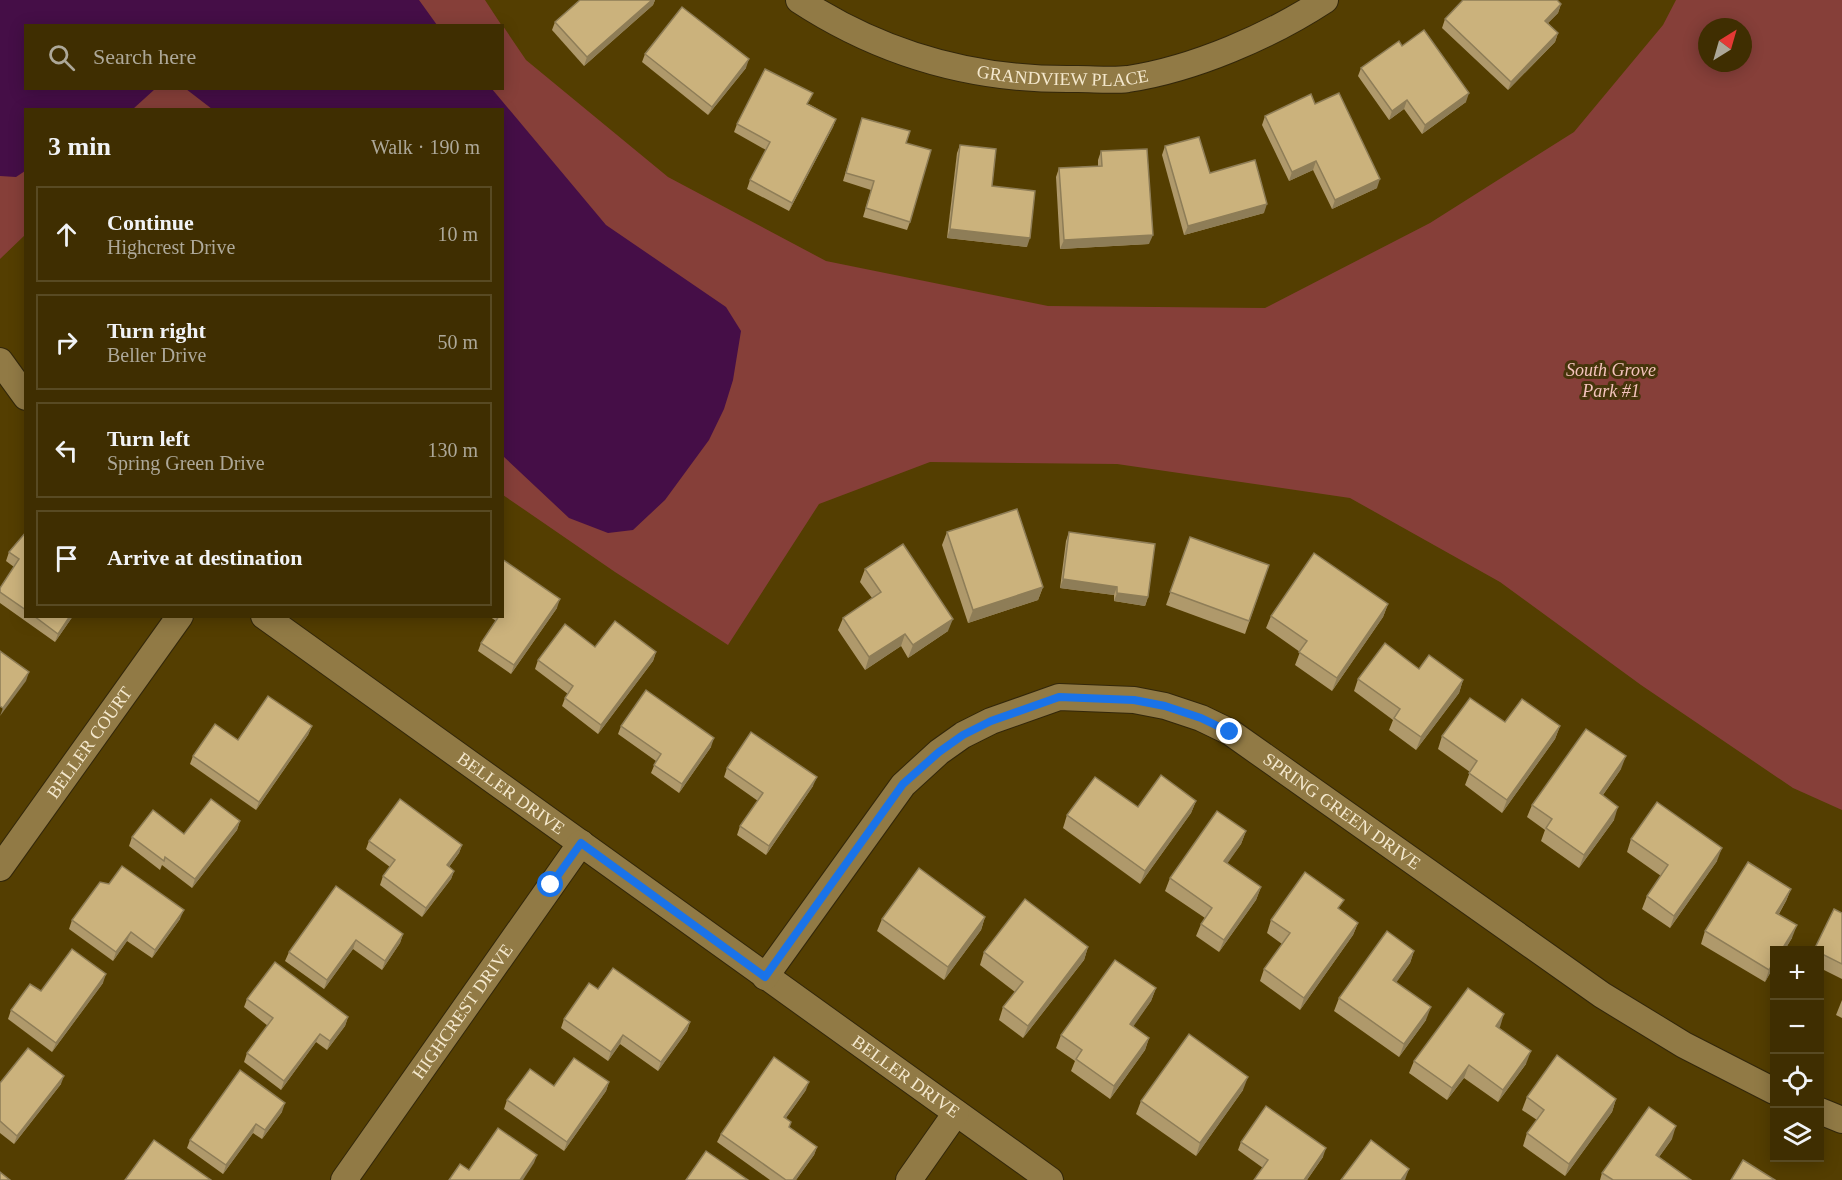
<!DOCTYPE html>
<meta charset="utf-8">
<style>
body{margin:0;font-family:"Times New Roman",serif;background:#46360b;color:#f1f3f6}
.controls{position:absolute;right:18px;bottom:18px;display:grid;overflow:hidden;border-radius:0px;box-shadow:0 3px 15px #0003}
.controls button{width:54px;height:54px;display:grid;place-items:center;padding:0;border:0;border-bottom:2px solid #584a23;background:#3f2e01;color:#f1f3f6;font:30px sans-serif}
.compass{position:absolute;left:1698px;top:18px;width:54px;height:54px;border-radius:50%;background:#3f2e01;box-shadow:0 3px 15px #0003;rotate:37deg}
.stop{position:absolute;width:18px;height:18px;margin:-14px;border:4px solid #1a73e8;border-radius:50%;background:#fff}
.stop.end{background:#1a73e8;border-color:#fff;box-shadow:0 2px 6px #0008}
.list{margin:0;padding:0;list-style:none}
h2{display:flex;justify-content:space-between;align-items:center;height:78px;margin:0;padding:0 24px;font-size:26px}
h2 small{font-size:20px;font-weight:400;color:#ada899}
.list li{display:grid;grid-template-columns:39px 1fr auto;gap:18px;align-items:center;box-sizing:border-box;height:96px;margin:0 12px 12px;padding:0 12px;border:2px solid #584a23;border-radius:0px}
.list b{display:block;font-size:22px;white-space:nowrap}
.list p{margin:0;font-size:20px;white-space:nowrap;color:#ada899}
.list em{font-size:20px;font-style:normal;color:#ada899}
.icon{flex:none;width:33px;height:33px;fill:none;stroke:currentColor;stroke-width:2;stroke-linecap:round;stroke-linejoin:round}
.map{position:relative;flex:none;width:1842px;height:1180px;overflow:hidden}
.search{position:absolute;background:#3f2e01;box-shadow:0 3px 15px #0003;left:24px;top:24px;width:480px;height:66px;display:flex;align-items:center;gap:15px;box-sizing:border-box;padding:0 21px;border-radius:0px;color:#ada899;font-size:22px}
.panel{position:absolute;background:#3f2e01;box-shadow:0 3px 15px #0003;left:24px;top:108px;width:480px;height:510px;border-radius:0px}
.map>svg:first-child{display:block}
.green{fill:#863f39;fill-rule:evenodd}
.water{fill:#450e47}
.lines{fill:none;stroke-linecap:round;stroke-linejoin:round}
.minor-casing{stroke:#33270a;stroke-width:28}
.minor{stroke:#917a45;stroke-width:26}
.wall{fill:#af996b}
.shaded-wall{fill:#8e7d57}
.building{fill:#cbb27c;stroke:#8e7d57;stroke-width:1.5}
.route{stroke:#1a73e8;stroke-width:8}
.labels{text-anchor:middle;stroke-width:6;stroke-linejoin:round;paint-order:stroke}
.street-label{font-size:18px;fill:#f4e8cd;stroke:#46350b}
.park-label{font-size:18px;font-style:italic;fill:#f4c3bd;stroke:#46350b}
</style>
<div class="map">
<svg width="1842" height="1180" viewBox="0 0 1842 1180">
<rect width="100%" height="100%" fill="#543e01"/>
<path class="green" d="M0 0H485L502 26H26V88H502L503 26 526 60 668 177 826 261 1048 306 1265 308 1430 223 1574 132 1663 25 1676 0H1842V810L1793 788 1641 685 1500 582 1350 498 1117 464 930 462 819 504 728 645 615 572 503 495 502 110H26L25 235 0 259ZM1707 27H1743V63H1707Z"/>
<g class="water">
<polygon points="0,0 419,0 437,25 26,26 26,88 155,89 133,109 26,110 25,171 16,177 0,176"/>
<polygon points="186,89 492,89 606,225 726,307 741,331 733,380 724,409 709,440 665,500 633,530 608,533 569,518 503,456 502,110 212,109"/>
</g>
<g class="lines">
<defs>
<g id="minor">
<path id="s1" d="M799 0C883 55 978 81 1078 79 1094 79 1112 81 1128 79 1194 69 1270 36 1325 0"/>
<polyline points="0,361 26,397"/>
<path id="s2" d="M264 616 1050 1180"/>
<path id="s3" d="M0 868 180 616"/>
<path id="s4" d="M765 977 903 785 939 752 963 735 991 721 1059 697 1134 700 1165 706 1201 718 1230 732 1602 995 1684 1045 1774 1091"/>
<polyline points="1820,1111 1842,1120"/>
<path id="s5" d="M344 1180 581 843"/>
<polyline points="909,1180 956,1113"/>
</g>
</defs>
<use href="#minor" class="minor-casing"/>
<use href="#minor" class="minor"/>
</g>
<g class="wall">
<polygon points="580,0 655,0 653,5 584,66 552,30 555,22"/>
<polygon points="1561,4 1558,13 1548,23 1558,33 1555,42 1508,90 1442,28 1445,19"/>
<polygon points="1402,46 1466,102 1422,134 1404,109 1389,120 1358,76 1361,68"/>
<polygon points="645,54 746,68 708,115 642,62"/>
<polygon points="809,104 836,119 833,127 789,211 747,189 750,180 766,150 734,132 737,124"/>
<polygon points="1315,104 1377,188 1332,209 1313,170 1289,181 1262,125 1265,116"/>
<polygon points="862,118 906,143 910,222 907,230 863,217 871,190 843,181"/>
<polygon points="960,145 992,186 1027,247 947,238 957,153"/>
<polygon points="1165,146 1210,173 1264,213 1184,235 1162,155"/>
<polygon points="1101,151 1149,244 1060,249 1056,177 1059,168 1098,166 1098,160"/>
<polygon points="26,532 26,616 73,616 55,642 0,603 0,588 14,567 6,561 9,552"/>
<polygon points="947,532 1043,587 1038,600 968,623 942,545"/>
<polygon points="1069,532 1148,597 1145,606 1114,601 1114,595 1060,588 1066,541"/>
<polygon points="1190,537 1269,565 1245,634 1166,605"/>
<polygon points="865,569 948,631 908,658 901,646 865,670 838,630 843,618 872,598 860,582"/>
<polygon points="1388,604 1383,617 1332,691 1295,665 1300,652 1266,628 1271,616"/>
<polygon points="557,608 511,674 478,651 481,643 496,621 489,616 502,616"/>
<polygon points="595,647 656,652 653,661 598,734 562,706 565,698 568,694 535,669 538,660"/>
<polygon points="1358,679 1463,680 1459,693 1416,750 1389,730 1393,720 1354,691"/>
<polygon points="1505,722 1560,726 1555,739 1502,813 1465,785 1470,772 1438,749 1442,736"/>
<polygon points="312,726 308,735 256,810 190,764 193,756 238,740"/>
<polygon points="621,726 711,747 679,793 651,773 656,761 618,734"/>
<polygon points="727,768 813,786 766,855 737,835 740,826 758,801 724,777"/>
<polygon points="1621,769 1603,795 1614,820 1579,868 1541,841 1545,830 1527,817 1532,805"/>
<polygon points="1196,801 1191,813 1140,884 1063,828 1067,815"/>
<polygon points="240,821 237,830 192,888 162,865 160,870 129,846 132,837 184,834"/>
<polygon points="1246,831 1241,844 1227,863 1261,887 1256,900 1219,952 1196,936 1201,924 1205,918 1165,891 1170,878"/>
<polygon points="1631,839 1717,861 1670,928 1642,909 1647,896 1661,876 1627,852"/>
<polygon points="369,841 462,845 459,853 449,867 454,871 451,879 422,917 380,885 383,876 390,867 366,849"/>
<polygon points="336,886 403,934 400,943 382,970 353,949 324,989 285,961 289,952"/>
<polygon points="1791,889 1786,901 1779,914 1792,938 1784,951 1774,951 1774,966 1765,982 1701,944 1705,931"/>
<polygon points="1340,910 1358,923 1353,935 1300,1010 1260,981 1264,969 1282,944 1267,933 1271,920"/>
<polygon points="1842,913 1842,979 1820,968 1820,951"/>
<polygon points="985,917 981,930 944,980 877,931 882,919"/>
<polygon points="180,919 152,958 127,941 113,961 69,929 72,920"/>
<polygon points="1088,947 1084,960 1023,1038 999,1020 1003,1007 1015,992 980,965 984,952"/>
<polygon points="1414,951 1410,963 1396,982 1426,1020 1399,1057 1334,1011 1339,998"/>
<polygon points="103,983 52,1052 8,1019 11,1010 41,991"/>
<polygon points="1156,988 1151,1001 1133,1026 1149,1038 1145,1050 1110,1099 1071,1071 1075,1061 1056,1048 1061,1035"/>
<polygon points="598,989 690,1022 687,1031 658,1071 620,1044 608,1061 561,1028 564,1019"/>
<polygon points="247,999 348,1017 345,1026 327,1050 316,1042 281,1090 244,1062 247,1053 268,1026 244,1007"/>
<polygon points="1842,1000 1842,1018 1836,1015"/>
<polygon points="1499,1028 1526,1064 1498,1102 1464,1078 1447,1100 1409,1073 1414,1061"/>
<polygon points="609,1082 606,1091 564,1151 504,1109 507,1100 554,1086"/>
<polygon points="0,1083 61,1084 14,1144 0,1133"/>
<polygon points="806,1090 786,1118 789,1127 817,1147 814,1155 796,1180 770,1180 717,1142 721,1134"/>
<polygon points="1243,1090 1196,1156 1136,1114 1141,1101"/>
<polygon points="1527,1097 1616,1099 1612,1112 1565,1176 1523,1146 1527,1133 1537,1120 1522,1110"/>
<polygon points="282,1112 262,1139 253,1133 223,1174 187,1148 190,1140"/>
<polygon points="1672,1139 1659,1157 1691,1180 1600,1180 1602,1173"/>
<polygon points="1241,1142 1323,1157 1307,1180 1254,1180 1263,1168 1238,1150"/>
</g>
<g class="shaded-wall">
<polygon points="652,0 655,0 653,5 584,66 587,57"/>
<polygon points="1561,4 1558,13 1542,29 1545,21"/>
<polygon points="1558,33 1555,42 1508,90 1511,82"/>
<polygon points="749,59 746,68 708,115 712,107"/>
<polygon points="1469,93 1466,102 1422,134 1425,125"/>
<polygon points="1407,100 1404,109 1389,120 1392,111"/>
<polygon points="836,119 833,127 789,211 792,203"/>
<polygon points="1316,161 1313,170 1289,181 1292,172"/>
<polygon points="1380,179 1377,188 1332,209 1335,200"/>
<polygon points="1267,204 1264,213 1184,235 1188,226"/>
<polygon points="950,229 1030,238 1027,247 947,238"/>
<polygon points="1153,235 1149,244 1060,249 1064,240"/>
<polygon points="1063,579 1117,587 1114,595 1060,588"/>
<polygon points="1043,587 1038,600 968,623 973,610"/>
<polygon points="1117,593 1148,597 1145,606 1114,601"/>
<polygon points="560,599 557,608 511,674 514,665"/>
<polygon points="1388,604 1383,617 1332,691 1337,678"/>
<polygon points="70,616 73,616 55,642 58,634"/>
<polygon points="953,619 948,631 908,658 913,645"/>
<polygon points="905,634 901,646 865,670 869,657"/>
<polygon points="656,652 653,661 598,734 601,725"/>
<polygon points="29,672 26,681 0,716 3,708"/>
<polygon points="1463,680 1459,693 1416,750 1421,737"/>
<polygon points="312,726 308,735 256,810 259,802"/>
<polygon points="1560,726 1555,739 1502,813 1507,800"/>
<polygon points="714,738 711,747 679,793 682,784"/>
<polygon points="1626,756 1621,769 1595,806 1600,793"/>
<polygon points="817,777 813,786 766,855 769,846"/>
<polygon points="1196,801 1191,813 1140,884 1145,871"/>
<polygon points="1618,807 1614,820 1579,868 1584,855"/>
<polygon points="240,821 237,830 192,888 195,879"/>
<polygon points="1246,831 1241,844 1220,874 1224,861"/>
<polygon points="462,845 459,853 444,874 447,865"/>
<polygon points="1722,848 1717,861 1670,928 1674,916"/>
<polygon points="454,871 451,879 422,917 426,908"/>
<polygon points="1261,887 1256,900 1219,952 1224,940"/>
<polygon points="1791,889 1786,901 1772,925 1776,913"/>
<polygon points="184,910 180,919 152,958 155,950"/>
<polygon points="985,917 981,930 944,980 948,967"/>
<polygon points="1358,923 1353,935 1300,1010 1304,998"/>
<polygon points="1797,925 1792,938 1784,951 1781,951"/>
<polygon points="131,932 127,941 113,961 116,952"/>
<polygon points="403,934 400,943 382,970 385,961"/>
<polygon points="356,940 353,949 324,989 327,980"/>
<polygon points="1088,947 1084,960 1023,1038 1028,1026"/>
<polygon points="1414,951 1410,963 1389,993 1393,980"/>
<polygon points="1774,961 1774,966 1765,982 1769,970"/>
<polygon points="106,974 103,983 52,1052 56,1043"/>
<polygon points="1156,988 1151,1001 1126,1037 1130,1024"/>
<polygon points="1431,1007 1426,1020 1399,1057 1404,1044"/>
<polygon points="1504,1014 1500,1027 1492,1038 1496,1026"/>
<polygon points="348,1017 345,1026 327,1050 330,1041"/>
<polygon points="690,1022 687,1031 658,1071 661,1062"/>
<polygon points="320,1034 316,1042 281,1090 284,1081"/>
<polygon points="623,1035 620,1044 608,1061 611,1052"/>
<polygon points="1149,1038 1145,1050 1110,1099 1114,1086"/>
<polygon points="1531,1051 1526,1064 1498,1102 1503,1090"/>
<polygon points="1469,1065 1464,1078 1447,1100 1452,1088"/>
<polygon points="64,1076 61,1084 14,1144 17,1136"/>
<polygon points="1248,1077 1243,1090 1196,1156 1200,1143"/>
<polygon points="609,1082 606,1091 564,1151 567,1142"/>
<polygon points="809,1082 806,1090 781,1125 784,1117"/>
<polygon points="1616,1099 1612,1112 1565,1176 1569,1164"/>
<polygon points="285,1103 282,1112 262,1139 265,1130"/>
<polygon points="256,1124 253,1133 223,1174 226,1165"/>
<polygon points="1676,1126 1672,1139 1651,1168 1656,1155"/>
<polygon points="817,1147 814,1155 796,1180 793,1180"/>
<polygon points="1326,1148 1323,1157 1307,1180 1304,1180"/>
<polygon points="537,1155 534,1163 523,1180 520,1180"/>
<polygon points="1409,1169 1405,1180 1401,1180"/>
</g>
<g class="building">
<polygon points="580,0 652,0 587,57 555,22"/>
<polygon points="1463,0 1557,0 1561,4 1545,21 1558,33 1511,82 1445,19"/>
<polygon points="682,7 749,59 712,107 645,54"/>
<polygon points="1424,30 1469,93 1425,125 1407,100 1392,111 1361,68 1399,41 1402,46"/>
<polygon points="765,69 813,93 807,104 836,119 792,203 750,180 770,142 737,124"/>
<polygon points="1339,93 1380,179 1335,200 1316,161 1292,172 1265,116 1311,94 1315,104"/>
<polygon points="862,118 910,131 906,143 931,150 910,222 866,208 874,181 846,173"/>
<polygon points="1199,137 1210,173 1255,160 1267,204 1188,226 1165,146"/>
<polygon points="960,145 996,149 992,186 1035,191 1030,238 950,229"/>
<polygon points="1147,149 1153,235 1064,240 1059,168 1102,166 1101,151"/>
<polygon points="1017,509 1043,587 973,610 947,532"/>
<polygon points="26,532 26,610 0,592 0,588 19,559 9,552"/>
<polygon points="1069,532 1155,544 1148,597 1117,593 1117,587 1063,579"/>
<polygon points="1190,537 1269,565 1249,621 1170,592"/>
<polygon points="903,544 953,619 913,645 905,634 869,657 843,618 881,592 865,569"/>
<polygon points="1314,553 1388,604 1337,678 1299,652 1307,641 1271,616"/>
<polygon points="502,559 560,599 514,665 481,643 499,616 502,616"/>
<polygon points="34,616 70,616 58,634"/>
<polygon points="615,621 656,652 601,725 565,698 573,686 538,660 565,624 595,647"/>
<polygon points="1385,643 1419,669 1429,655 1463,680 1421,737 1394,718 1400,709 1358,679"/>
<polygon points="0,651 29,672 3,708 0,706"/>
<polygon points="646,690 714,738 682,784 654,765 661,754 621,726"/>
<polygon points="268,696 312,726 259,802 193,756 215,724 238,740"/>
<polygon points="1470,698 1505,722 1522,699 1560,726 1507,800 1469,773 1477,761 1442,736"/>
<polygon points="1586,729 1626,756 1600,793 1618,807 1584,855 1546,828 1552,819 1532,805"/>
<polygon points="751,732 817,777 769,846 740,826 763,793 727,768"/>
<polygon points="1161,775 1196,801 1145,871 1067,815 1095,777 1138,807"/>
<polygon points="211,799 240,821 195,879 165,857 164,861 132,837 153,810 184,834"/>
<polygon points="400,799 462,845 447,865 454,871 426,908 383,876 395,860 369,841"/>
<polygon points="1657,802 1722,848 1674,916 1647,896 1668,865 1631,839"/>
<polygon points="1217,811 1246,831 1224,861 1261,887 1224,940 1201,924 1212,908 1170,878"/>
<polygon points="1748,862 1791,889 1776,913 1797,925 1781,951 1774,951 1774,961 1769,970 1705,931"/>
<polygon points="122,866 184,910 155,950 131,932 116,952 72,920 100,882 109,884"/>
<polygon points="919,868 985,917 948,967 882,919"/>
<polygon points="1305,872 1344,900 1338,908 1358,923 1304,998 1264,969 1290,933 1271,920"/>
<polygon points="336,886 403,934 385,961 356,940 327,980 289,952"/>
<polygon points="1025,899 1088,947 1028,1026 1003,1007 1023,982 984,952"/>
<polygon points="1834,909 1842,913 1842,964 1820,953 1820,951 1814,950"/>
<polygon points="1387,931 1414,951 1393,980 1431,1007 1404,1044 1339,998"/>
<polygon points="72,949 106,974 56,1043 11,1010 30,984 41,991"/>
<polygon points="1115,960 1156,988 1130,1024 1149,1038 1114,1086 1076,1059 1082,1050 1061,1035"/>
<polygon points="275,962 348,1017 330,1041 320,1034 284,1081 247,1053 273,1018 247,999"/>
<polygon points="613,968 690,1022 661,1062 623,1035 611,1052 564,1019 589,983 598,989"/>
<polygon points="1468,988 1504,1014 1496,1026 1531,1051 1503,1090 1469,1065 1452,1088 1414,1061"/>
<polygon points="1189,1034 1248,1077 1200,1143 1141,1101"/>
<polygon points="28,1048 64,1076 17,1136 0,1121 0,1083"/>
<polygon points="1557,1055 1616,1099 1569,1164 1527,1133 1544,1110 1527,1097"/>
<polygon points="774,1057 809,1082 784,1117 791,1122 789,1127 817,1147 793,1180 786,1180 721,1134"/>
<polygon points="574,1058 609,1082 567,1142 507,1100 530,1069 554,1086"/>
<polygon points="240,1070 285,1103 265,1130 256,1124 226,1165 190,1140"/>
<polygon points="1266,1106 1326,1148 1304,1180 1254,1180 1268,1160 1241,1142"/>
<polygon points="1649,1107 1676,1126 1656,1155 1691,1180 1613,1180 1602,1173"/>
<polygon points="498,1128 537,1155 520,1180 449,1180 460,1164 469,1170"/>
<polygon points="154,1140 211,1180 125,1180"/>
<polygon points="1371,1140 1409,1169 1401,1180 1341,1180"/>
<polygon points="706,1151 748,1180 686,1180"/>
<polygon points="1743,1160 1775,1180 1731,1180"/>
<polygon points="0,1172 10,1180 0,1180"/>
</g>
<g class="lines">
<polyline class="route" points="551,885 581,843 765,977 903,784 939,752 963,735 991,721 1059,697 1134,700 1165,706 1201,718 1230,732"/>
</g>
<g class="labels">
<g class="street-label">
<text dy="6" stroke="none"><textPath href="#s1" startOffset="279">GRANDVIEW PLACE</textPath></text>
<text dy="6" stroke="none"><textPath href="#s3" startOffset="154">BELLER COURT</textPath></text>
<text dy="6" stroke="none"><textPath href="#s2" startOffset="304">BELLER DRIVE</textPath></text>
<text dy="6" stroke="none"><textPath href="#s4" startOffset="732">SPRING GREEN DRIVE</textPath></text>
<text dy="6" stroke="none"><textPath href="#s5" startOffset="206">HIGHCREST DRIVE</textPath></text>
<text dy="6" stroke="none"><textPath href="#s2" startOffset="790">BELLER DRIVE</textPath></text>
</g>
<g class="park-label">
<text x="1611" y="376">South Grove<tspan x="1611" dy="21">Park #1</tspan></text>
</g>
</g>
</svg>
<div class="controls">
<button>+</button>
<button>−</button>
<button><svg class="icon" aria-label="locate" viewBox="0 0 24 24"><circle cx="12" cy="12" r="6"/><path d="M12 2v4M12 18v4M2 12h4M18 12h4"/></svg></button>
<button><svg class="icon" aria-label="layers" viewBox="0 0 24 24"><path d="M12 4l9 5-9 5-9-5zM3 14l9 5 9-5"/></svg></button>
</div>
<svg class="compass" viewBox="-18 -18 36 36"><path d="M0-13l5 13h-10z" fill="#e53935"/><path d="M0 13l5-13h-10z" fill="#ada899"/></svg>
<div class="stop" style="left:551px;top:885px"></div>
<div class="stop end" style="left:1230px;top:732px"></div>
<div class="search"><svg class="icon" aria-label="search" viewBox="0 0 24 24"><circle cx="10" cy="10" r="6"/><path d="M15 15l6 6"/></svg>Search here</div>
<section class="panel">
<h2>3 min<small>Walk · 190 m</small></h2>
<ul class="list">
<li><svg class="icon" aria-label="ahead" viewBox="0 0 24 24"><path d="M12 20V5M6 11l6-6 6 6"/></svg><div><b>Continue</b><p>Highcrest Drive</p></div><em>10 m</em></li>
<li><svg class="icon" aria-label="right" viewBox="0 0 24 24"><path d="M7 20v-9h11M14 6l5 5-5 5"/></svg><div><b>Turn right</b><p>Beller Drive</p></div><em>50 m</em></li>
<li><svg class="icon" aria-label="left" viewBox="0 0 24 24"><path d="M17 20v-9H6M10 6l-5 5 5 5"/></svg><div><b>Turn left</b><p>Spring Green Drive</p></div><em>130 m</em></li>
<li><svg class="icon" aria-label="arrive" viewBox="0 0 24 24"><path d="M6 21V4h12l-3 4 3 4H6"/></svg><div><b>Arrive at destination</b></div></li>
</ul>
</section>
</div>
